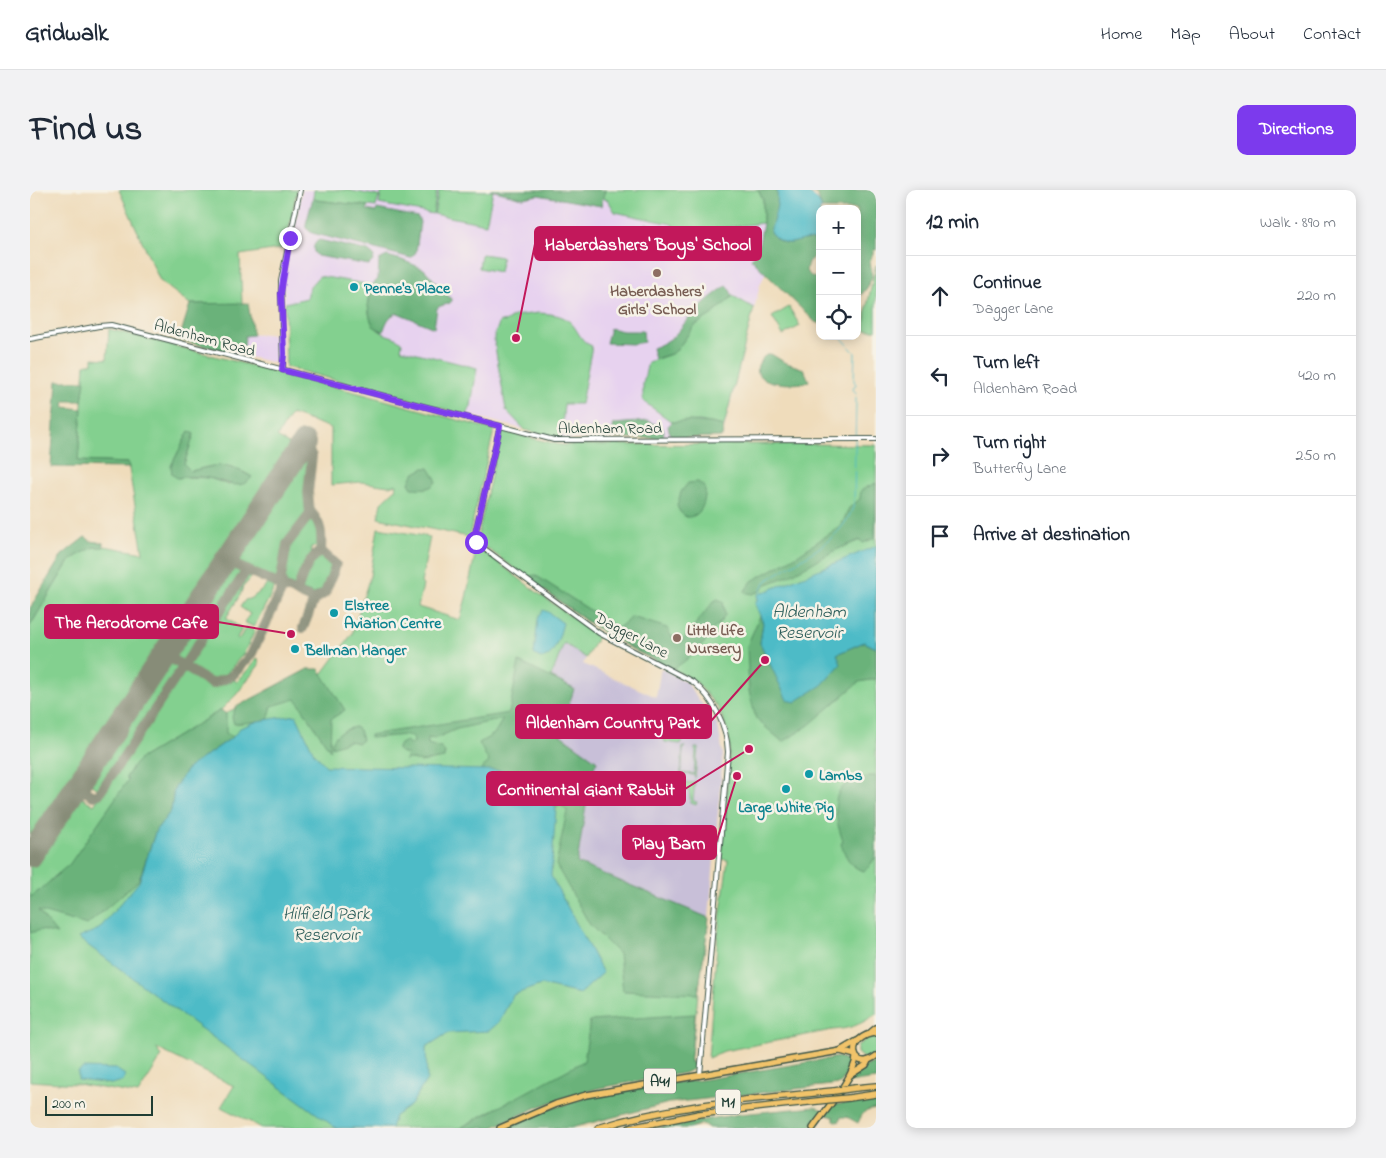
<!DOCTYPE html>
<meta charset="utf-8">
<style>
body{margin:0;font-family:"Indie Flower",sans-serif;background:#f2f2f3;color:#1f2937}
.controls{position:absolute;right:15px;top:15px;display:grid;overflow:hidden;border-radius:10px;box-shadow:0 2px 12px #0003}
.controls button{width:45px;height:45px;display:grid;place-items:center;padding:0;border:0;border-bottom:1px solid #e0e1e3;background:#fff;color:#1f2937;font:25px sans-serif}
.scale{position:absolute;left:15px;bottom:12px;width:108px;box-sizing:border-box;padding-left:5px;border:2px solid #1f3d34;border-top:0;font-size:14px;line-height:18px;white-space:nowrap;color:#1f3d34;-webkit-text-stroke:4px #f7f3e8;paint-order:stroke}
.stop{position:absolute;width:15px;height:15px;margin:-11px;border:4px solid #7c3aed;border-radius:50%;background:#fff}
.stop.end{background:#7c3aed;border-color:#fff;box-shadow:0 1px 5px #0008}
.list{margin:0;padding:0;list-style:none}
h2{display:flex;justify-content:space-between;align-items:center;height:65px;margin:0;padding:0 20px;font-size:21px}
h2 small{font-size:16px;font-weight:400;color:#747a83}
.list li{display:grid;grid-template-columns:32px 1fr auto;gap:15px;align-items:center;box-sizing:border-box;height:80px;padding:0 20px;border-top:1px solid #e0e1e3}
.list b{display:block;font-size:19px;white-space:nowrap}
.list p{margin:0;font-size:16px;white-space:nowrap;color:#747a83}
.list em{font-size:16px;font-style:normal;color:#747a83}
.icon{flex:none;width:28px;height:28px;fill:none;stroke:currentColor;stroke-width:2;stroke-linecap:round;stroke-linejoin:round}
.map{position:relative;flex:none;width:846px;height:938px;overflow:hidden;border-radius:10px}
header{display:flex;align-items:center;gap:30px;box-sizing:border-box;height:70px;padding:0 25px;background:#fff;border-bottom:1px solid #e0e1e3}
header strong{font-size:24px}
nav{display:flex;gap:28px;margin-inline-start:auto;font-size:18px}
.intro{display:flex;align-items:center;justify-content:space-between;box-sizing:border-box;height:120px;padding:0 30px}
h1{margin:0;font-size:35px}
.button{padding:12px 22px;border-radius:10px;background:#7c3aed;color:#fff;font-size:18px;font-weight:700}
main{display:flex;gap:30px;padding:0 30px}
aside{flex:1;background:#fff;border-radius:10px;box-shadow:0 2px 12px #0003}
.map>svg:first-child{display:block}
.built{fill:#e7d2ef}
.industrial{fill:#c8bfd8}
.green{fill:#83d08f;stroke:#518662;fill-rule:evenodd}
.forest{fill:#6ab27a;stroke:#447857}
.water{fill:#4dbbc7;stroke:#367c7e}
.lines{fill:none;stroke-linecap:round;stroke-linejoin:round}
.stream{stroke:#4dbbc7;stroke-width:1}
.taxiway{stroke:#878c78;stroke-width:10}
.runway{stroke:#878c78;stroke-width:24}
.tertiary-casing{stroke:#3e5548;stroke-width:6}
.primary-casing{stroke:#3e5548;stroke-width:8}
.trunk-casing{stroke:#3e5548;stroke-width:8}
.motorway-casing{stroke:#3e5548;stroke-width:8}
.tertiary{stroke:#fff;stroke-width:4}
.primary{stroke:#f1c36a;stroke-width:5}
.trunk{stroke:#f1c36a;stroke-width:5}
.motorway{stroke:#f1c36a;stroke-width:5.5}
.motorway-bridge-casing{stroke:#3e5548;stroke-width:8;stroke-linecap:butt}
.motorway-bridge{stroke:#f1c36a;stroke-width:5.5}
.route{stroke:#7c3aed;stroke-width:6}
.education-dot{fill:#8d6e63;stroke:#f7f3e8;stroke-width:2}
.culture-dot{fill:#0f9aa8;stroke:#f7f3e8;stroke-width:2}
.labels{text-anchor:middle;stroke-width:5;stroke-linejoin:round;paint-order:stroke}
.shield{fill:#f7f3e8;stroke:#60746a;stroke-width:1}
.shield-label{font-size:15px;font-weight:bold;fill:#1f3d34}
.culture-label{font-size:16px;font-weight:bold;fill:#0d838f;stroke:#f7f3e8;text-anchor:start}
.education-label{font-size:16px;font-weight:bold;fill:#785e54;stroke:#f7f3e8}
.street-label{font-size:16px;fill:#1f3d34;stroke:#f7f3e8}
.water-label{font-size:18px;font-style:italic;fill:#2a5c59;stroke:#f7f3e8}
.leader{fill:none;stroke:#c2185b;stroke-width:2}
.callout-dot{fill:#c2185b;stroke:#f7f3e8;stroke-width:2}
.callout{fill:#c2185b;stroke:#c2185b;stroke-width:2}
.callout-label{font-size:18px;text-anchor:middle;font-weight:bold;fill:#fff}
</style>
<header>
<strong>Gridwalk</strong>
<nav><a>Home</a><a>Map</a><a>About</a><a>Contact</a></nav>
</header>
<div class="intro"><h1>Find us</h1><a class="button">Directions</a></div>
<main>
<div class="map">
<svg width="846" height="938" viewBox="0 0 846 938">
<rect width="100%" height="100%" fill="#f7f3e8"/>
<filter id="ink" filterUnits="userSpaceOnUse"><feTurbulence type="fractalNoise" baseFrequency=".02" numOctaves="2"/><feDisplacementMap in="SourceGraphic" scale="10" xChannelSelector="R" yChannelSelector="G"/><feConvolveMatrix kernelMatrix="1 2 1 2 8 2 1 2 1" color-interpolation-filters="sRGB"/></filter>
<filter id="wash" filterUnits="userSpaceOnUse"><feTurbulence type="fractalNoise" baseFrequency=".0096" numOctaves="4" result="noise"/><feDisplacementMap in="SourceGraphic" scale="20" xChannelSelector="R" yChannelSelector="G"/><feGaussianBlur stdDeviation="1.12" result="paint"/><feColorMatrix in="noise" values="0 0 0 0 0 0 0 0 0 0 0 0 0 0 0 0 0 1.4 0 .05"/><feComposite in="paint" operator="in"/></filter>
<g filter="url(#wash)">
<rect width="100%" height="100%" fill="#efdcbb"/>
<g class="built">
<polygon points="272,0 461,0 493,8 508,5 571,16 575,0 728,0 733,10 736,82 730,95 692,247 531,249 256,177 254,93"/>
<polygon points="251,144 252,170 249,174 202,163 204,155 215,145"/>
</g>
<polygon class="industrial" points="534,453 556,468 553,474 626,507 631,478 656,492 688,536 693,564 679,728 546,673 561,583 567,571 529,544 544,499 521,488"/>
<g class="green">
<polygon points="89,0 267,0 255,58 210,65 212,114 160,114 130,91"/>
<polygon points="284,0 316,0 349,6 346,17 286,10 283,8"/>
<polygon points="352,0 407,0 403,24 349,14"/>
<polygon points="409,0 463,1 456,34 404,24"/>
<polygon points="575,0 728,0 733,10 733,33 683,39 677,43 643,37 642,34 585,22 578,10 574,9"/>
<polygon points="616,34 632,37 628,55 612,52"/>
<polygon points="452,64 472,67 469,82 449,78 451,65"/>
<polygon points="846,75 846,140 835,140 836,121"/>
<path d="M289 86 342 95C337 113 335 135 355 144 362 147 367 147 372 153L371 159 447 178 441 216 437 225 256 177 255 113 277 108 280 96Z"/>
<polygon points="703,106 724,118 694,236 670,231 642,232 613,211 613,194 618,172 641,164 664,136 684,123"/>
<polygon points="759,117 770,136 753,145 742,127"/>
<path d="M509 123C519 124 532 124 540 132 548 139 550 152 562 156L551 214H534L531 249 495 240 476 220 464 151 465 144 470 131 475 132 484 126Z"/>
<path d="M79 139 336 205 464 240 439 347 348 328 351 313 366 299 367 294 359 296 331 292 301 295V238L261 224 247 247 260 255 262 258 0 651V436L38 373C45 367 54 360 62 358 67 356 70 358 74 356L113 363 98 273 48 271 55 175 63 173V168L77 169ZM159 241 164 245 154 274 161 281C189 274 196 271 222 287L199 295 179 288 156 287 147 288 141 276Z"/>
<path d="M471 241 531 255 778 254 846 255V824C832 834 820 839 802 840L694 861 678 868 688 743 698 670 691 669 700 554 697 539 688 518 666 492 643 479 605 461 557 432 454 356 448 345Z"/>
<polygon points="275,267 280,267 275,304 278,323 255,354 249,390 210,374 207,372 208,368"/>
<polygon points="283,326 288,336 288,361 285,356 281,357 282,364 270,385 267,397 255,392 252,389 259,353 280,327"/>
<polygon points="348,338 400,347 391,393 393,395 388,417 430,430 436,408 447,356 504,400 568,446 556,468 534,453 521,487 544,499 529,544 567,571 561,583 546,673 679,728 668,804 660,873 466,918 430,938 232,938 191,917 204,896 126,858 132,866 108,904 47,894 0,891 0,728 29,682 10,701 0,707 0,665 7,670 49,606 64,615 73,602 58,593 199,381 207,378 220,384 221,388 213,397 210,405 196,428 212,439 207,448 209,449 216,437 225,441 214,463 197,483 200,486 184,493 186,496 203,489 207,492 228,468 229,475 206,505 191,520 111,568 96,587 137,555 278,479 293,483 322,444 340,386"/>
<polygon points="287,366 289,366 302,376 293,399 284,404 270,399 273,387"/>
<path d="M239 392 246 395 224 437 214 432 220 424 210 417 215 410C223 409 234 399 239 392Z"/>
<path d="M642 531 652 547 654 546 655 549 650 554 635 552C630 544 636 536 642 531Z"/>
<polygon points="653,557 655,557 653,560 651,583 664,584 666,561 665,560 665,558 668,558 665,588 664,585 655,584 655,592 663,593 665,590 663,611 667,612 666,615 661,613 659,601 650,598"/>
<polygon points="841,846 846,846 846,863 838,868 833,868 827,863 827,856"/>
</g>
<g class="forest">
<polygon points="461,0 575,0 571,16 508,5 493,8"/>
<path d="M728 0H747C749 15 745 28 740 42 759 66 769 42 790 52V61L778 72 776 81 781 86 790 90V134L785 132 721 69 728 59 733 33V10Z"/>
<polygon points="781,0 846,0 846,60 844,60 840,71 842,87 837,98 830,106 827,113 827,19 792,19 788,6"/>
<polygon points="283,8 286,10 338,16 337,20 346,22 347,19 388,27 390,32 386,62 381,68 282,43 276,38 276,34"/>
<path d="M289 50 338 61 344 66 343 71 339 75 287 66 284 62C283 57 284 53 289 50Z"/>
<path d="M357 66 372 70 394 79 421 109 422 111C418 116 412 114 407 118L404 138 368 123C358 125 356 134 353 142L343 136 340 128 338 116 342 95 348 89 349 70Z"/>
<path d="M697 95 703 106 684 123 664 136 647 160 641 164 625 169 622 158C647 149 647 141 663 123 673 113 685 104 697 95Z"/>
<polygon points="218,113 223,145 215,146 214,157 204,155 202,163 149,150 160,114"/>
<polygon points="580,138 593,141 613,141 614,152 603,154 576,153"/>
<path d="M741 164 754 172 774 179 779 191C766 197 713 195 731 170 734 166 736 165 741 164Z"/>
<polygon points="27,191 55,191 52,211 35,211 34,217 52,219 48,271 98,273 99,278 21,277"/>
<polygon points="618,231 632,237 634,241 633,248 585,248 583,238 584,234"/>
<polygon points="659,231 681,233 694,236 692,247 641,248 638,236 642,232"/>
<path d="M159 241 164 244 154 274 161 281C193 274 192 271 222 287 210 303 194 290 178 288 168 286 157 286 147 288L142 284 141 276Z"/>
<path d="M394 278H399L406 289V292C399 301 392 298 382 298L379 293 383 284Z"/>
<path d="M668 292 675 297C676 311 672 328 656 327L650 322 647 316 651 302 658 293Z"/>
<polygon points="846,293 845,348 833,353 830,350 806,360 758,386 734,395 731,401 722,404 714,402 722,391 766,366 811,336 819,318 830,309 831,300"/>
<polygon points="55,347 61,351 73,353 74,357 64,357 45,367 38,373 0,436 0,418 32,365"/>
<path d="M505 385 588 438 602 427 637 438 641 446 652 451 684 411 688 409 693 412 695 425 690 433 682 440V444C671 457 658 470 643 479L577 445 496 387Z"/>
<polygon points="730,426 733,433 730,453 741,473 807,464 834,452 846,458 846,489 829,492 779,535 753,552 726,529 719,501 717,456"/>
<polygon points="489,472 544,499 529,544 567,571 561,583 547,673 679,728 668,804 593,801 589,764 560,735 526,675 537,621 531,615 526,618 499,581 449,581 459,572 449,553 464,544 473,529 427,539 404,549 398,548 398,554 411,558 415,562 414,568 391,572 380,569 375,570 377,565 367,560 370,554 376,551 380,554 384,552 383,547 376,545 340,548 340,545 479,523"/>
<polygon points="278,479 289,479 315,520 301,529 300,560 266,509 242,516 238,530 204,534 202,527 206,517"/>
<path d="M191 520 196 524V543L203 547 158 578 144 599 141 621 126 640 109 690 57 735 8 721 27 744 11 740 0 743V707C15 698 25 685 39 675L98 590 96 588 103 576 111 568Z"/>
<path d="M325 537 329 540 332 550 328 553 319 551 302 557C301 545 315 539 325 537Z"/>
<path d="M839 586H846V666L839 677 834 681C820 678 815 665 811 654L813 651C808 636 799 610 813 597 819 592 831 589 839 586Z"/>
<polygon points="665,824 660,873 667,873 666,878 654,883 569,898 535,907 508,917 461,938 430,938 554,871 560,831"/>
<path d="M809 867C825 873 817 884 810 894L639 913 541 938H476L514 921 568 904 630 894 671 890Z"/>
<path d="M846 872V889L817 893C824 884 835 875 846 872Z"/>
<path d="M846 910V919C834 921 833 922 828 933L817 927H811L809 932 804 930V927L797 925 796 922 801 915Z"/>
<polygon points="785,917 793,920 780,938 679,938 673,934 659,938 626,938 710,924"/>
</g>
<g class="water">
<path d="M747 0C769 0 786 0 792 19H790V52C769 42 760 66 740 42 744 27 749 15 747 0Z"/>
<polygon points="846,356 846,458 834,452 807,464 811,474 792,495 765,512 757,510 730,453 733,433 725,414 728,409 727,405"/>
<path d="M513 420 518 422 533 433C530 444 522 480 504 464L508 429Z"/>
<polygon points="266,525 284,563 296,576 499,581 526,618 521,686 573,783 550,804 511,795 483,805 469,832 459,841 418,843 396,857 397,889 381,915 365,926 361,938 306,938 48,748 69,739 109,692 126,640 141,621 144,599 158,578 203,547 210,538 228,531"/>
<polygon points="53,878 86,879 95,885 93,891 81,894 48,890 48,882"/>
</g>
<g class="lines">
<g class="stream">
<polyline points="813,146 812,148 825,163 824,191 826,194 823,199 826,204"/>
<path d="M730 404 731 399 736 391C767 369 811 354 824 315L826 208"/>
</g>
<g class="taxiway">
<polyline points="201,364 200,369 203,374 284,410"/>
<polyline points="191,379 196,374 203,374"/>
<path d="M267 402C271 388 278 368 291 361"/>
<path d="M273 438 284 410 295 403 306 375 291 361C292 344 292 334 280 321"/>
<polyline points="134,464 182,494 202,486 221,465 253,397 251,388 257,354 280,324 278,302 282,266 280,263 274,260 268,262"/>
<polyline points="50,590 50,595 53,600 63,606 69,604 217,380"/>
</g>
<polyline class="runway" points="1,665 274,253"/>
</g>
</g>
<g filter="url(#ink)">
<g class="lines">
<defs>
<g id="tertiary">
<polyline points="0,149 69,136 81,135 524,250 846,249"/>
<polyline points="253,180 251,91 270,0"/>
<path d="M470 236 446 340 445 347 448 354 569 443 663 492C683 508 697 535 698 562L670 885"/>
</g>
<g id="primary">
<polyline points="840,843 846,838"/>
<polyline points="822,884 836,875 838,871"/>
<path d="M783 938C795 921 825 886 826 867"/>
</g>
<g id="trunk">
<path d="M846 843C833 844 820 853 826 867 832 874 839 871 846 866"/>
<polyline points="810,861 825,865"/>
<polyline points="470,938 526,914 556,905 810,861 827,851"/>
</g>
<g id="motorway">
<polyline points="825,898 846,896"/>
<polyline points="819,908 846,904"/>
<path d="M568 938C645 914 725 909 804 901"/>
<polyline points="600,938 669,924 797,910"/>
</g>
</defs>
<use href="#tertiary" class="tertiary-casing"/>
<use href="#primary" class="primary-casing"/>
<use href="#trunk" class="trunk-casing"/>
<use href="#motorway" class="motorway-casing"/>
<use href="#tertiary" class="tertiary"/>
<use href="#primary" class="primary"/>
<use href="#trunk" class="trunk"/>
<use href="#motorway" class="motorway"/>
<defs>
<g id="motorway-bridge">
<polyline points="804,901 825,898"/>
<polyline points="797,910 819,908"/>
</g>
</defs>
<use href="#motorway-bridge" class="motorway-bridge-casing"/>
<use href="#motorway-bridge" class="motorway-bridge"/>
</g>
</g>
<g class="lines" filter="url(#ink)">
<polyline class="route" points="260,48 251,103 254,164 252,180 470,236 446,340 446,352"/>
</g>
<g class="education-dot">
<circle cx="627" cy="83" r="5"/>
<circle cx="647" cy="448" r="5"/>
</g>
<g class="culture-dot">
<circle cx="324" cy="97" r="5"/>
<circle cx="304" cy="423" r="5"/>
<circle cx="265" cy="459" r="5"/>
<circle cx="779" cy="584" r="5"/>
<circle cx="756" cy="599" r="5"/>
</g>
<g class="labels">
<g class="shield">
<rect x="614" y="878.5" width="32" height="25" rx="4"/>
<rect x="685.5" y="899.5" width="25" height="25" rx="4"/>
</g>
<g class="shield-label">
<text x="630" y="896">A41</text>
<text x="698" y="917">M1</text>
</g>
<g class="culture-label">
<text x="334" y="103">Penne's Place</text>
<text x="314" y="420">Elstree<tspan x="314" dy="18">Aviation Centre</tspan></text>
<text x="275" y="465">Bellman Hanger</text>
<text x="789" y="590">Lambs</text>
<text x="756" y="622" text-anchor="middle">Large White Pig</text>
</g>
<g class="education-label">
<text x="627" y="106">Haberdashers'<tspan x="627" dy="18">Girls' School</tspan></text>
<text x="657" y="445" text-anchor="start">Little Life<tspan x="657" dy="18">Nursery</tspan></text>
</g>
<g class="street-label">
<text transform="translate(175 147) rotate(15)" y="6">Aldenham Road</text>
<text x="580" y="243">Aldenham Road</text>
<text transform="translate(602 444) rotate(28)" y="6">Dagger Lane</text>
</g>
<g class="water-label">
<text x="779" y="427">Aldenham<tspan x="779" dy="21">Reservoir</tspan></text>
<text x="296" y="729">Hilfield Park<tspan x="296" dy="21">Reservoir</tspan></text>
</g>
</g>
<path class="leader" d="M486 148L505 54M261 444L188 432M735 470L681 531M719 559L655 599M707 586L686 653"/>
<g class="callout-dot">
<circle cx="486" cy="148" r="5"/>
<circle cx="261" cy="444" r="5"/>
<circle cx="735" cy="470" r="5"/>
<circle cx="719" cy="559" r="5"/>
<circle cx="707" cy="586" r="5"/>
</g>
<g class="callout">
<rect x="505" y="37" width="226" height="33" rx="5"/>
<rect x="15" y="415" width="173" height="33" rx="5"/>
<rect x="486" y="515" width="195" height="33" rx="5"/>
<rect x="457" y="582" width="198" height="33" rx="5"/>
<rect x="593" y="636" width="93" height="33" rx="5"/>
</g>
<g class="callout-label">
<text x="618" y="60">Haberdashers' Boys' School</text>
<text x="101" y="438">The Aerodrome Cafe</text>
<text x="583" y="538">Aldenham Country Park</text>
<text x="556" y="605">Continental Giant Rabbit</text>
<text x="639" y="659">Play Barn</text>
</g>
</svg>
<div class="controls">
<button>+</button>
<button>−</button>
<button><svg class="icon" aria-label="locate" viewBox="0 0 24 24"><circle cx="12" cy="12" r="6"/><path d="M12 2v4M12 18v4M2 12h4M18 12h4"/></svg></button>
</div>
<div class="scale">200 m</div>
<div class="stop" style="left:446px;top:352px"></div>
<div class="stop end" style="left:260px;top:48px"></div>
</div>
<aside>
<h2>12 min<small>Walk · 890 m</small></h2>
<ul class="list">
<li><svg class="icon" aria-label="ahead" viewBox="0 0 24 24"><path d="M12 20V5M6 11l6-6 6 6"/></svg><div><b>Continue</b><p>Dagger Lane</p></div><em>220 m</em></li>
<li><svg class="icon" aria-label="left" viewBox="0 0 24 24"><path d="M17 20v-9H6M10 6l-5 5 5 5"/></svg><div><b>Turn left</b><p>Aldenham Road</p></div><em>420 m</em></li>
<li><svg class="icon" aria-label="right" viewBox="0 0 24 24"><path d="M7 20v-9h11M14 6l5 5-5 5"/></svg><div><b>Turn right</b><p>Butterfly Lane</p></div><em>250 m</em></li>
<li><svg class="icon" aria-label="arrive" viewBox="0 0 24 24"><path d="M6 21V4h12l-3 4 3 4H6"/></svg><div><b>Arrive at destination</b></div></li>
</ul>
</aside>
</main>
